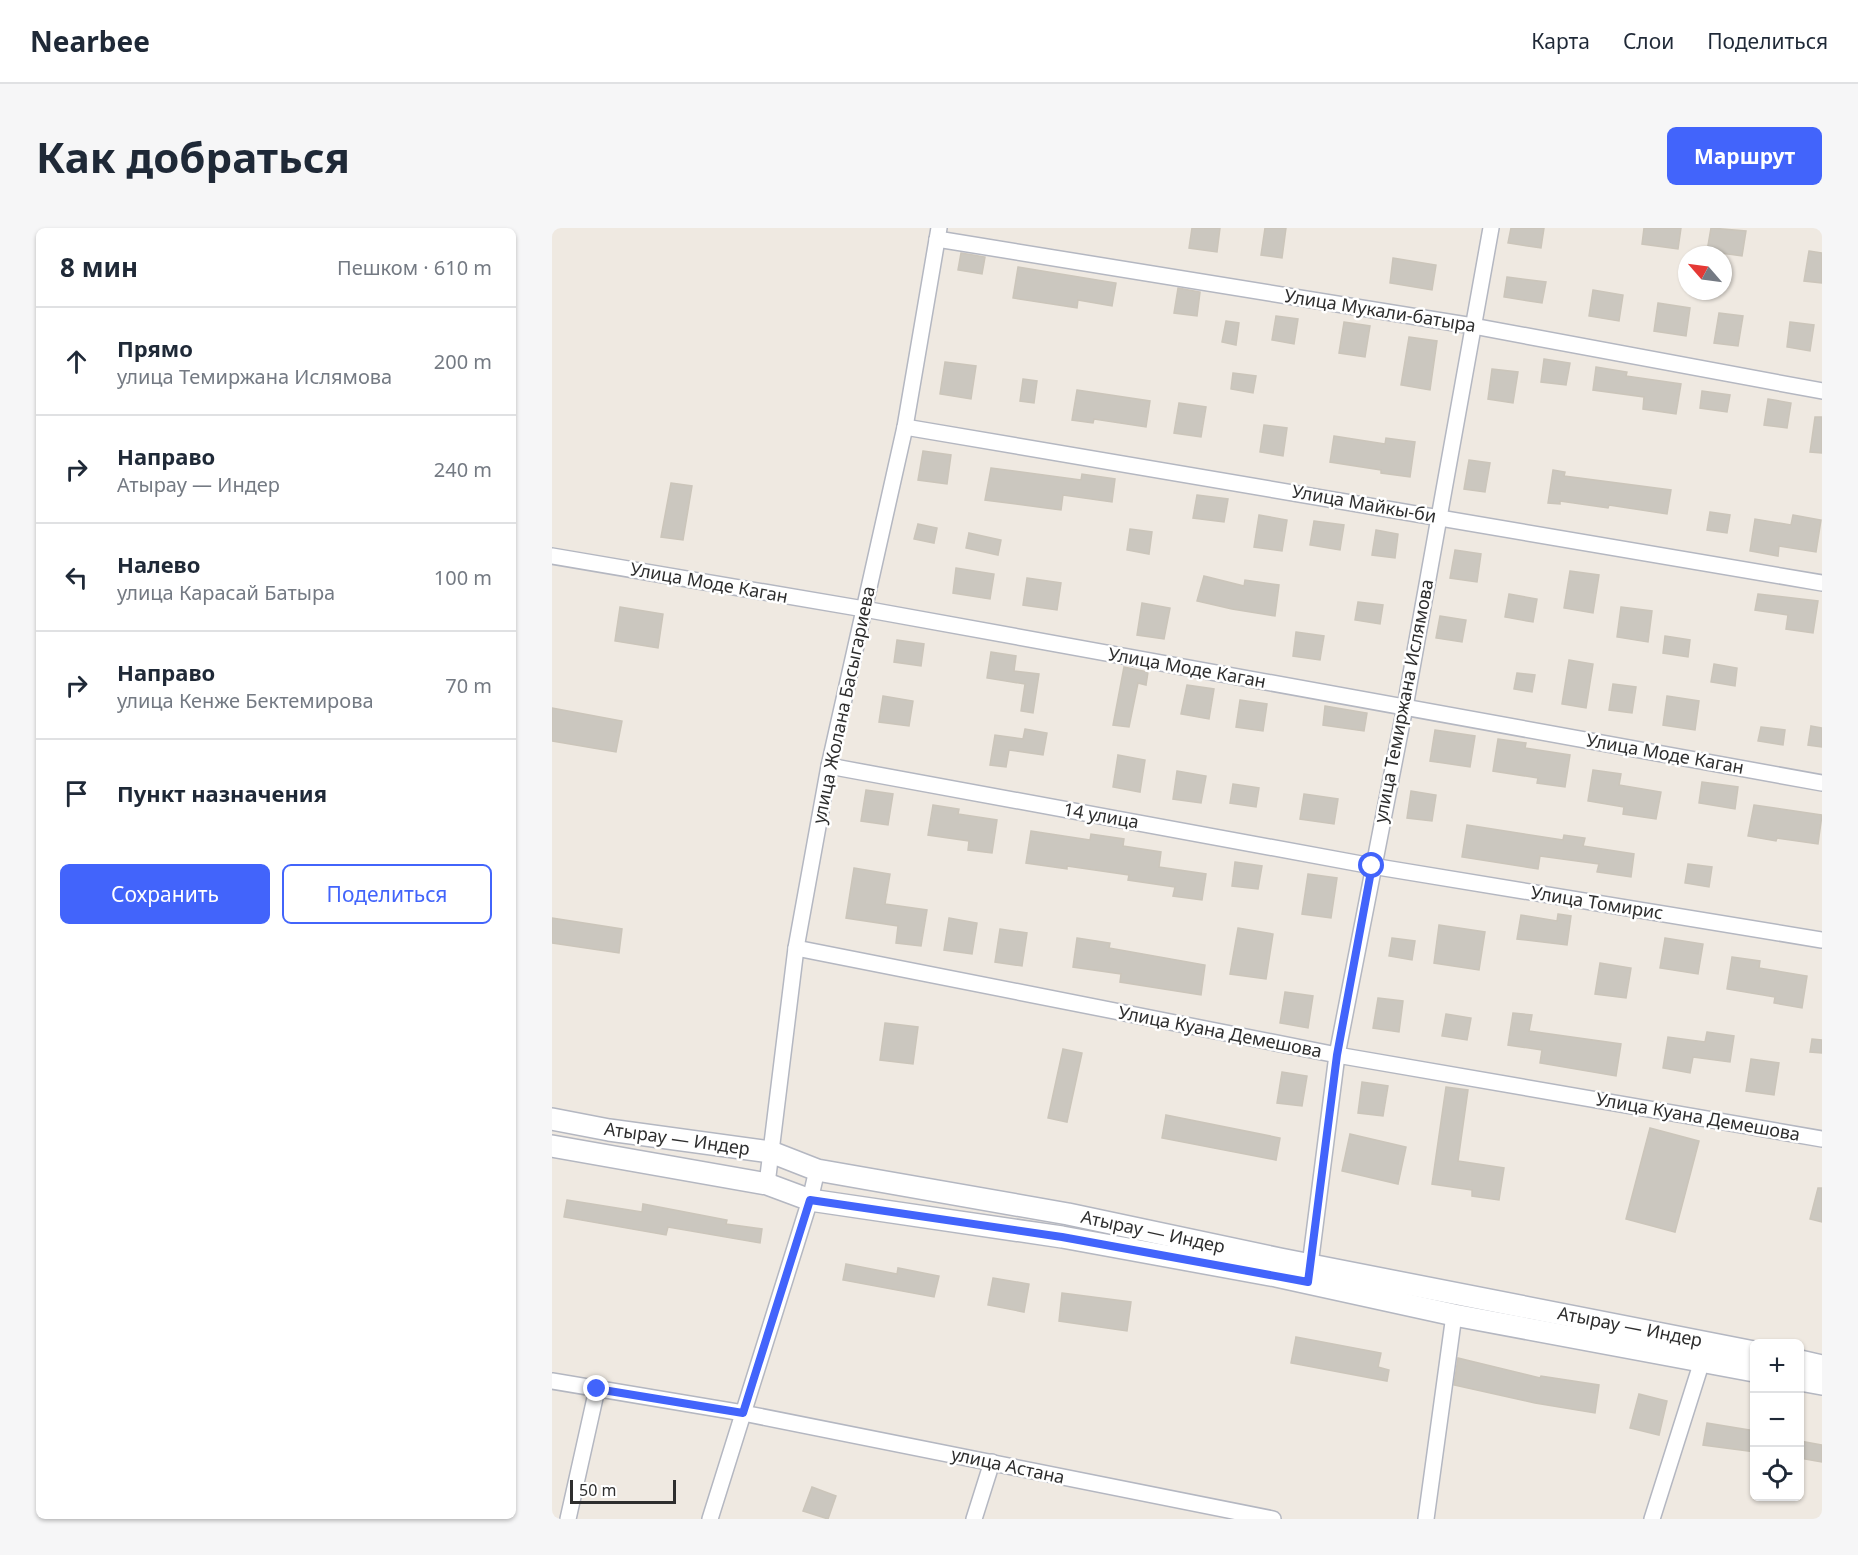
<!DOCTYPE html>
<html lang="ru">
<meta charset="utf-8">
<style>
body{margin:0;font-family:"Noto Sans",sans-serif;background:#f6f6f7;color:#1f2937}
.controls{position:absolute;right:18px;bottom:18px;display:grid;overflow:hidden;border-radius:9px;box-shadow:0 2px 4px #0004}
.controls button{width:54px;height:54px;display:grid;place-items:center;padding:0;border:0;border-bottom:2px solid #e0e1e3;background:#fff;color:#1f2937;font:30px sans-serif}
.compass{position:absolute;left:1126px;top:18px;width:54px;height:54px;border-radius:50%;background:#fff;box-shadow:0 2px 4px #0004;rotate:298deg}
.scale{position:absolute;left:18px;bottom:15px;width:106px;box-sizing:border-box;padding-left:6px;border:3px solid #2e2e2e;border-top:0;font-size:16px;line-height:21px;white-space:nowrap;color:#2e2e2e;-webkit-text-stroke:4px #fff;paint-order:stroke}
.stop{position:absolute;width:18px;height:18px;margin:-14px;border:4px solid #4264fb;border-radius:50%;background:#fff}
.stop.end{background:#4264fb;border-color:#fff;box-shadow:0 2px 6px #0008}
.list{margin:0;padding:0;list-style:none}
h2{display:flex;justify-content:space-between;align-items:center;height:78px;margin:0;padding:0 24px;font-size:26px}
h2 small{font-size:20px;font-weight:400;color:#747a83}
.list li{display:grid;grid-template-columns:39px 1fr auto;gap:18px;align-items:center;box-sizing:border-box;height:108px;padding:0 24px;border-top:2px solid #e0e1e3}
.list b{display:block;font-size:22px;white-space:nowrap}
.list p{margin:0;font-size:20px;white-space:nowrap;color:#747a83}
.list em{font-size:20px;font-style:normal;color:#747a83}
.actions{display:flex;gap:12px;padding:18px 24px}
.actions a{flex:1;padding:14px 0;border:2px solid #4264fb;border-radius:9px;text-align:center;font-size:21px;color:#4264fb}
.actions .main{background:#4264fb;color:#fff}
.icon{flex:none;width:33px;height:33px;fill:none;stroke:currentColor;stroke-width:2;stroke-linecap:round;stroke-linejoin:round}
.map{position:relative;flex:none;width:1270px;height:1291px;overflow:hidden;border-radius:9px}
header{display:flex;align-items:center;gap:36px;box-sizing:border-box;height:84px;padding:0 30px;background:#fff;border-bottom:2px solid #e0e1e3}
header strong{font-size:28px}
nav{display:flex;gap:33px;margin-inline-start:auto;font-size:21px}
.intro{display:flex;align-items:center;justify-content:space-between;box-sizing:border-box;height:144px;padding:0 36px}
h1{margin:0;font-size:42px}
.button{padding:15px 27px;border-radius:9px;background:#4264fb;color:#fff;font-size:21px;font-weight:700}
main{display:flex;gap:36px;padding:0 36px}
aside{flex:1;background:#fff;border-radius:9px;box-shadow:0 2px 4px #0004}
.map>svg:first-child{display:block}
.building{fill:#cbc7bf;stroke:#cbc5ba;stroke-width:1.5}
.lines{fill:none;stroke-linecap:round;stroke-linejoin:round}
.street-casing{stroke:#b4b7c1;stroke-width:18}
.secondary-casing{stroke:#b4b7c1;stroke-width:24}
.street{stroke:#fff;stroke-width:15}
.secondary{stroke:#fff;stroke-width:21}
.route{stroke:#4264fb;stroke-width:8}
.labels{text-anchor:middle;stroke-width:5;stroke-linejoin:round;paint-order:stroke}
.street-label{font-size:18px;fill:#2e2e2e;stroke:#fff}
</style>
<header>
<strong>Nearbee</strong>
<nav><a>Карта</a><a>Слои</a><a>Поделиться</a></nav>
</header>
<div class="intro"><h1>Как добраться</h1><a class="button">Маршрут</a></div>
<main>
<aside>
<h2>8 мин<small>Пешком · 610 m</small></h2>
<ul class="list">
<li><svg class="icon" aria-label="ahead" viewBox="0 0 24 24"><path d="M12 20V5M6 11l6-6 6 6"/></svg><div><b>Прямо</b><p>улица Темиржана Ислямова</p></div><em>200 m</em></li>
<li><svg class="icon" aria-label="right" viewBox="0 0 24 24"><path d="M7 20v-9h11M14 6l5 5-5 5"/></svg><div><b>Направо</b><p>Атырау — Индер</p></div><em>240 m</em></li>
<li><svg class="icon" aria-label="left" viewBox="0 0 24 24"><path d="M17 20v-9H6M10 6l-5 5 5 5"/></svg><div><b>Налево</b><p>улица Карасай Батыра</p></div><em>100 m</em></li>
<li><svg class="icon" aria-label="right" viewBox="0 0 24 24"><path d="M7 20v-9h11M14 6l5 5-5 5"/></svg><div><b>Направо</b><p>улица Кенже Бектемирова</p></div><em>70 m</em></li>
<li><svg class="icon" aria-label="arrive" viewBox="0 0 24 24"><path d="M6 21V4h12l-3 4 3 4H6"/></svg><div><b>Пункт назначения</b></div></li>
</ul>
<div class="actions"><a class="main">Сохранить</a><a>Поделиться</a></div>
</aside>
<div class="map">
<svg width="1270" height="1291" viewBox="0 0 1270 1291">
<rect width="100%" height="100%" fill="#efe9e1"/>
<g class="building">
<polygon points="640,0 668,0 665,24 637,20"/>
<polygon points="713,0 734,0 730,30 709,27"/>
<polygon points="959,0 992,0 989,20 956,15"/>
<polygon points="1092,0 1129,0 1126,21 1090,16"/>
<polygon points="1159,0 1194,3 1190,28 1155,23"/>
<polygon points="1257,23 1270,25 1270,55 1252,53"/>
<polygon points="409,25 433,29 430,46 406,42"/>
<polygon points="841,30 884,37 880,62 838,55"/>
<polygon points="466,39 564,55 560,78 526,72 525,80 461,70"/>
<polygon points="955,49 994,54 990,75 952,69"/>
<polygon points="626,60 648,64 645,88 622,85"/>
<polygon points="1041,62 1071,67 1067,93 1037,88"/>
<polygon points="1106,75 1138,80 1134,108 1102,103"/>
<polygon points="1167,85 1191,88 1186,118 1162,115"/>
<polygon points="724,88 746,91 742,116 720,112"/>
<polygon points="674,93 687,95 684,117 670,114"/>
<polygon points="792,94 818,98 813,129 787,125"/>
<polygon points="1238,94 1262,97 1258,123 1235,119"/>
<polygon points="857,109 885,113 878,162 849,157"/>
<polygon points="992,131 1018,135 1014,157 989,154"/>
<polygon points="393,134 424,138 419,171 388,166"/>
<polygon points="1044,139 1075,144 1074,148 1129,156 1124,186 1091,181 1092,169 1041,162"/>
<polygon points="940,141 966,144 961,175 936,171"/>
<polygon points="681,145 704,148 701,165 679,161"/>
<polygon points="471,151 485,153 482,175 468,173"/>
<polygon points="525,162 598,173 594,199 542,191 541,195 520,192"/>
<polygon points="1150,163 1178,167 1175,184 1148,180"/>
<polygon points="1216,171 1239,175 1235,200 1212,197"/>
<polygon points="627,175 654,179 649,209 622,205"/>
<polygon points="1263,189 1270,189 1270,225 1258,224"/>
<polygon points="712,197 735,200 731,228 708,224"/>
<polygon points="782,208 833,216 834,210 863,214 858,249 829,245 829,242 778,234"/>
<polygon points="371,223 399,227 395,256 366,252"/>
<polygon points="917,232 938,235 933,264 912,261"/>
<polygon points="439,240 529,252 530,246 563,251 560,274 511,267 509,282 433,272"/>
<polygon points="1001,242 1013,244 1012,248 1119,262 1115,286 1057,277 1056,280 1008,273 1008,276 996,275"/>
<polygon points="119,255 140,258 131,312 109,309"/>
<polygon points="645,267 676,271 672,294 641,290"/>
<polygon points="1158,284 1178,287 1175,305 1155,302"/>
<polygon points="707,287 735,292 730,323 702,319"/>
<polygon points="1241,287 1269,292 1264,324 1227,318 1226,328 1198,323 1203,291 1239,297"/>
<polygon points="762,293 792,297 788,322 758,317"/>
<polygon points="366,296 385,300 382,315 362,311"/>
<polygon points="578,301 600,304 597,326 575,322"/>
<polygon points="824,302 846,306 843,330 820,327"/>
<polygon points="417,305 449,312 446,327 414,320"/>
<polygon points="903,322 929,326 925,354 898,350"/>
<polygon points="404,340 442,346 438,371 401,365"/>
<polygon points="1018,343 1047,347 1041,385 1012,380"/>
<polygon points="652,348 692,358 693,352 727,357 723,388 680,381 645,373"/>
<polygon points="475,350 509,355 505,382 471,377"/>
<polygon points="957,366 985,371 981,394 953,389"/>
<polygon points="1206,366 1266,373 1261,405 1234,401 1236,387 1203,382"/>
<polygon points="806,374 831,377 828,396 803,392"/>
<polygon points="590,375 618,380 612,411 585,407"/>
<polygon points="68,379 111,386 106,420 63,413"/>
<polygon points="1069,379 1100,383 1096,414 1065,409"/>
<polygon points="888,388 914,392 910,414 884,410"/>
<polygon points="744,404 772,408 768,432 741,428"/>
<polygon points="1113,408 1138,412 1136,429 1111,425"/>
<polygon points="345,412 372,416 369,438 342,434"/>
<polygon points="439,424 464,428 462,443 487,446 481,485 469,483 473,456 435,450"/>
<polygon points="1017,432 1041,436 1034,480 1010,476"/>
<polygon points="1162,436 1185,440 1183,458 1159,454"/>
<polygon points="572,439 596,444 594,457 586,455 577,499 561,497"/>
<polygon points="965,445 983,447 980,464 962,461"/>
<polygon points="1061,456 1084,459 1080,485 1057,482"/>
<polygon points="635,457 662,461 657,491 629,486"/>
<polygon points="331,468 361,473 357,498 327,494"/>
<polygon points="1115,468 1147,473 1143,502 1111,497"/>
<polygon points="688,472 715,476 711,503 684,499"/>
<polygon points="773,478 815,485 812,503 771,497"/>
<polygon points="0,480 70,493 64,524 0,513"/>
<polygon points="1259,498 1270,500 1270,519 1256,517"/>
<polygon points="1209,499 1233,502 1231,517 1206,513"/>
<polygon points="473,501 495,505 491,527 457,522 454,539 438,537 443,507 471,511"/>
<polygon points="883,502 923,508 918,539 878,533"/>
<polygon points="946,511 974,515 973,520 1018,527 1013,559 985,555 986,550 941,543"/>
<polygon points="566,527 593,532 588,564 561,559"/>
<polygon points="1041,542 1069,546 1067,557 1109,564 1104,591 1071,586 1072,579 1036,573"/>
<polygon points="625,543 654,548 649,575 621,571"/>
<polygon points="1150,554 1186,559 1183,581 1147,575"/>
<polygon points="681,556 707,560 704,579 678,575"/>
<polygon points="314,562 341,566 336,597 309,593"/>
<polygon points="859,563 884,567 880,593 855,590"/>
<polygon points="752,566 786,571 782,596 748,591"/>
<polygon points="381,577 407,581 406,586 445,592 440,625 416,622 417,613 376,607"/>
<polygon points="1202,577 1270,587 1266,616 1225,610 1224,613 1196,608"/>
<polygon points="915,597 1011,612 1012,607 1033,610 1031,618 1082,626 1079,649 1045,644 1047,636 988,628 986,641 910,629"/>
<polygon points="479,603 538,612 539,606 572,611 571,618 609,624 607,639 654,646 650,672 621,668 623,659 576,652 577,647 515,638 515,641 474,635"/>
<polygon points="683,634 710,638 706,661 680,658"/>
<polygon points="1136,636 1160,639 1157,659 1133,655"/>
<polygon points="302,640 338,646 333,676 375,682 369,718 344,715 346,698 294,690"/>
<polygon points="756,646 785,650 779,690 750,686"/>
<polygon points="1006,686 1019,688 1015,717 965,711 969,687 1005,693"/>
<polygon points="0,690 70,701 67,725 0,715"/>
<polygon points="397,690 425,695 420,726 392,722"/>
<polygon points="887,697 933,704 927,742 882,735"/>
<polygon points="686,700 721,706 714,751 678,746"/>
<polygon points="448,701 475,705 470,738 443,734"/>
<polygon points="525,710 558,715 557,720 653,737 649,767 568,754 569,746 521,739"/>
<polygon points="840,710 863,713 860,732 837,728"/>
<polygon points="1113,710 1151,716 1146,746 1108,740"/>
<polygon points="1180,729 1208,733 1207,740 1255,748 1250,780 1222,775 1223,769 1175,761"/>
<polygon points="1048,735 1079,740 1074,770 1043,766"/>
<polygon points="733,764 761,768 756,800 728,795"/>
<polygon points="826,770 851,773 847,804 821,800"/>
<polygon points="961,785 980,787 977,803 1069,816 1064,848 988,835 990,822 956,817"/>
<polygon points="894,786 919,790 915,812 890,808"/>
<polygon points="333,795 366,799 361,836 328,832"/>
<polygon points="1155,804 1182,808 1178,834 1141,829 1138,845 1111,840 1116,809 1153,814"/>
<polygon points="1260,811 1270,812 1270,825 1258,824"/>
<polygon points="511,821 530,825 515,894 496,890"/>
<polygon points="1199,831 1227,835 1222,867 1194,863"/>
<polygon points="730,844 755,848 750,878 725,875"/>
<polygon points="810,854 836,858 831,888 806,885"/>
<polygon points="894,859 916,862 906,933 952,940 947,972 920,968 920,962 880,956"/>
<polygon points="614,887 728,910 724,932 610,910"/>
<polygon points="1098,900 1147,913 1123,1004 1074,991"/>
<polygon points="798,906 854,919 846,956 790,943"/>
<polygon points="1266,960 1270,960 1270,994 1258,991"/>
<polygon points="15,972 90,984 91,976 175,992 174,996 210,1001 208,1015 116,999 114,1007 12,989"/>
<polygon points="294,1036 345,1046 346,1040 387,1048 382,1069 291,1052"/>
<polygon points="441,1050 477,1056 472,1084 436,1077"/>
<polygon points="510,1065 579,1074 575,1103 507,1093"/>
<polygon points="744,1109 829,1125 826,1139 837,1142 835,1153 739,1135"/>
<polygon points="906,1130 988,1150 989,1148 1047,1157 1043,1185 983,1175 902,1157"/>
<polygon points="1087,1166 1115,1173 1107,1207 1078,1200"/>
<polygon points="1155,1195 1203,1203 1203,1224 1151,1217"/>
<polygon points="1248,1213 1270,1217 1270,1234 1248,1230"/>
<polygon points="260,1259 284,1268 276,1291 251,1283"/>
</g>
<g class="lines">
<defs>
<g id="street">
<polyline points="385,11 921,98 1270,163"/>
<polyline points="353,199 1270,355"/>
<polyline points="0,328 312,381 1270,555"/>
<polyline points="277,538 820,638 1270,712"/>
<polyline points="244,720 785,827 1270,911"/>
<polyline points="215,956 244,720 277,538 353,199 387,0"/>
<polyline points="757,1045 785,827 853,479 939,0"/>
<polyline points="0,1153 191,1185 721,1291"/>
<polyline points="16,1291 45,1161"/>
<polyline points="158,1291 258,972 265,942"/>
<polyline points="422,1291 440,1234"/>
<polyline points="874,1291 902,1087"/>
<polyline points="1100,1291 1150,1133"/>
</g>
<g id="secondary">
<polyline points="0,891 57,902 219,924 265,942 516,986 728,1031 1202,1124"/>
<polyline points="0,918 215,956 258,972 510,1009 724,1048 902,1087 1202,1143"/>
<polyline points="1248,1133 1270,1138"/>
<polyline points="1248,1152 1270,1156"/>
</g>
</defs>
<use href="#street" class="street-casing"/>
<use href="#secondary" class="secondary-casing"/>
<use href="#street" class="street"/>
<use href="#secondary" class="secondary"/>
</g>
<g class="lines">
<polyline class="route" points="45,1161 191,1185 258,972 510,1009 756,1054 785,827 820,638"/>
</g>
<g class="labels">
<g class="street-label">
<text transform="translate(828 83) rotate(9)" y="6">Улица Мукали-батыра</text>
<text transform="translate(812 276) rotate(10)" y="6">Улица Майкы-би</text>
<text transform="translate(157 355) rotate(10)" y="6">Улица Моде Каган</text>
<text transform="translate(635 440) rotate(10)" y="6">Улица Моде Каган</text>
<text transform="translate(852 473) rotate(-79)" y="6">улица Темиржана Ислямова</text>
<text transform="translate(292 477) rotate(-78)" y="6">улица Жолана Басыгариева</text>
<text transform="translate(1113 526) rotate(10)" y="6">Улица Моде Каган</text>
<text transform="translate(549 588) rotate(10)" y="6">14 улица</text>
<text transform="translate(1045 675) rotate(9)" y="6">Улица Томирис</text>
<text transform="translate(668 804) rotate(11)" y="6">Улица Куана Демешова</text>
<text transform="translate(1146 889) rotate(10)" y="6">Улица Куана Демешова</text>
<text transform="translate(125 911) rotate(8)" y="6">Атырау — Индер</text>
<text transform="translate(601 1004) rotate(12)" y="6">Атырау — Индер</text>
<text transform="translate(1078 1099) rotate(11)" y="6">Атырау — Индер</text>
<text transform="translate(456 1238) rotate(12)" y="6">улица Астана</text>
</g>
</g>
</svg>
<div class="controls">
<button>+</button>
<button>−</button>
<button><svg class="icon" aria-label="locate" viewBox="0 0 24 24"><circle cx="12" cy="12" r="6"/><path d="M12 2v4M12 18v4M2 12h4M18 12h4"/></svg></button>
</div>
<svg class="compass" viewBox="-18 -18 36 36"><path d="M0-13l5 13h-10z" fill="#e53935"/><path d="M0 13l5-13h-10z" fill="#747a83"/></svg>
<div class="scale">50 m</div>
<div class="stop" style="left:820px;top:638px"></div>
<div class="stop end" style="left:45px;top:1161px"></div>
</div>
</main>
